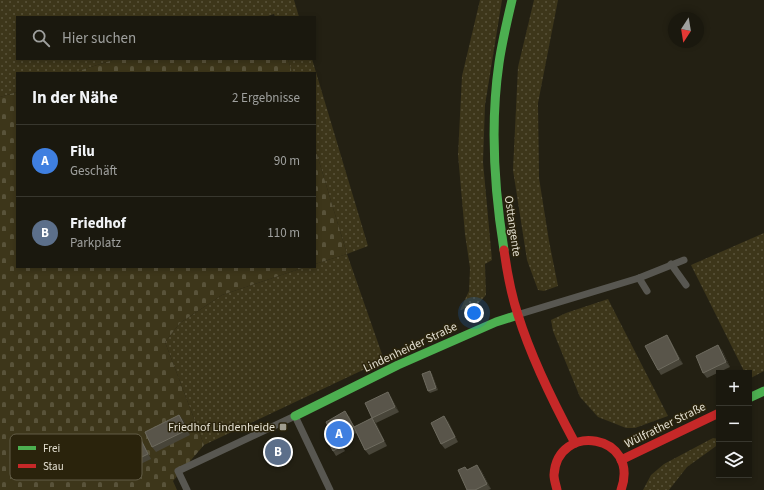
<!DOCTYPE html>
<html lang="de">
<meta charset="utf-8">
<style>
body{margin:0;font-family:"Source Sans 3",sans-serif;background:#232117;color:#f1f3f6}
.controls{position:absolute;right:12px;bottom:12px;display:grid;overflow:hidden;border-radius:0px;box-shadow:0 2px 6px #0003}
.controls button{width:36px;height:36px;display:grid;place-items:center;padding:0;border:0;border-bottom:1px solid #38372e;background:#1a180e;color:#f1f3f6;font:20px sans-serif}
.compass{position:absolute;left:668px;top:12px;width:36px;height:36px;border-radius:50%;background:#1a180e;box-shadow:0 2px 6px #0003;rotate:192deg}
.you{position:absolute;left:474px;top:313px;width:14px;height:14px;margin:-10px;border:3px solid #fff;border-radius:50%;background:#1a73e8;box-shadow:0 0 0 6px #1a73e833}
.badge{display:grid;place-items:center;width:26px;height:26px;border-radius:50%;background:#8c9099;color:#fff;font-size:13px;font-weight:700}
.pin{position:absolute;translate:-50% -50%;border:2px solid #fff;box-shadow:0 1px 4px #0006}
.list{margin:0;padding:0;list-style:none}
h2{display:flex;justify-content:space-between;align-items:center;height:52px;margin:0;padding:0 16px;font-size:17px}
h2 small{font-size:13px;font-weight:400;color:#9fa09e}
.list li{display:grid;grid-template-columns:26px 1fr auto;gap:12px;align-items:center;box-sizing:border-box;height:72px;padding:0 16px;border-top:1px solid #38372e}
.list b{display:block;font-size:15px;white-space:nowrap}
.list p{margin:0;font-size:13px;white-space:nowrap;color:#9fa09e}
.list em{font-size:13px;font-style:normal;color:#9fa09e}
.icon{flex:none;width:22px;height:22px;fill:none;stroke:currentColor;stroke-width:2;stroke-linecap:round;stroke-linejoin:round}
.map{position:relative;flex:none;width:764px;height:490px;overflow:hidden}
.search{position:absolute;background:#1a180e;box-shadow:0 2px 6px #0003;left:16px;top:16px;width:300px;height:44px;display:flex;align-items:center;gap:10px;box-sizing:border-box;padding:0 14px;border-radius:0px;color:#9fa09e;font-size:15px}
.panel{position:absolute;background:#1a180e;box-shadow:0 2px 6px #0003;left:16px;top:72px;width:300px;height:196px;border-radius:0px}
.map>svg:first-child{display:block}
.grass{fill:url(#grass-dots)}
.cemetery{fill:url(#cemetery-stones)}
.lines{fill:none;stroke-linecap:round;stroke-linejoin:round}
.lane{stroke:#585751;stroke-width:7}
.fast{stroke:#4caf50;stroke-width:9}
.jam{stroke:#c62828;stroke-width:9}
.wall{fill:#484539}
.shaded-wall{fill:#322f23}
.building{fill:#59554a;stroke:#6e6b5f}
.poi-dot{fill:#a09d8f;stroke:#2a230c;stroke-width:1.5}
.labels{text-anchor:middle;stroke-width:3;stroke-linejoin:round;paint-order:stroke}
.street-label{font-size:12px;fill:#e4e0d2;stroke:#2a230c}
.poi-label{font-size:12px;fill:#e4e0d2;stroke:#2a230c;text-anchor:end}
.key{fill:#2a230c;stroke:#625c47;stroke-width:1}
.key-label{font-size:11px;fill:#e4e0d2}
</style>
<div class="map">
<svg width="764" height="490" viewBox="0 0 764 490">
<defs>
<pattern id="grass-dots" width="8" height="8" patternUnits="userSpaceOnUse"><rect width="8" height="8" fill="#3d361a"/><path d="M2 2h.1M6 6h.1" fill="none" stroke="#59533a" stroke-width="1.8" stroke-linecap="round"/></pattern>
<pattern id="cemetery-stones" width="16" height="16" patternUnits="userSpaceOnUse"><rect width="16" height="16" fill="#3d361a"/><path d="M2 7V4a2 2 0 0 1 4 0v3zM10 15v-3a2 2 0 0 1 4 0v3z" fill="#59533a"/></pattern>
</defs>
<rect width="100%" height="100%" fill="#232013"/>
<g class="grass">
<polygon points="0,0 294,0 299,17 275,17 274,14 265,17 17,17 17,59 116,59 72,73 17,73 17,92 0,97"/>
<polygon points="480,0 502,0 485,105 483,162 492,260 485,264 486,295 477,305 460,310 469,291 470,268 465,234 458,155 462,76"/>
<polygon points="534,0 558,0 538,103 539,178 549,241 558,286 544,291 538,290 527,260 513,170 518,67"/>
<polygon points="288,59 312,59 368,246 347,254 384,360 204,445 165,342 180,323 222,295 305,267 315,267 315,264 347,254 315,148 315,73 292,73"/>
<polygon points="764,233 764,371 749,379 749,373 745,373 691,265"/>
<polygon points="608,299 668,416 635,428 626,428 598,417 580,397 553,331 551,320 566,313"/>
<polygon points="713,438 719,439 719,444 687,467 669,490 643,490 651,475 664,464"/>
</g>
<g class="cemetery">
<polygon points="116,59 288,59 292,73 72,73"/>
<polygon points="17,92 17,267 305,267 222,295 180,323 165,342 204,445 173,481 177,490 0,490 0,97"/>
<polygon points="315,148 347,254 315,264"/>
</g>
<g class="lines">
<g class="lane">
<polyline points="671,264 686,285"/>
<polyline points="639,278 647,291"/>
<polyline points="520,314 639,278 684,260"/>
<polyline points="187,490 178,471 295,416 330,490"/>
</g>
<g class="fast">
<path d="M504 250C494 188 490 125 499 63 502 42 507 21 512 0"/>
<polyline points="749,398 764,391"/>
<polyline points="295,416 398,365 496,322 518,315"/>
</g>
<g class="jam">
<path d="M504 250C507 272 511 294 518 315 532 360 553 402 575 443"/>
<polyline points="621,460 719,413"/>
<path d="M557 490C556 485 554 480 554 475 557 421 641 434 621 490"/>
</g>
</g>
<g class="wall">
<polygon points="670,340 683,364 661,375 658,370"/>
<polygon points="722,350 730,367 707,378 703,373"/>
<polygon points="430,371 432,374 438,390 430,393 428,391"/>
<polygon points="391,397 399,412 376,423 387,446 369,455 365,450 356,433 340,441 345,451 336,456 333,451 332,434 349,416 354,427 372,418"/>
<polygon points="179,415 183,420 190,435 156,452 152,447"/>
<polygon points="448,421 458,442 445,449 441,444"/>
<polygon points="139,436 142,441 151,459 122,473 119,468"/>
<polygon points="465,467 467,470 481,470 491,489 488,490 467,490"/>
</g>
<g class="shaded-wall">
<polygon points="667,335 670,340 683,364 679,359"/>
<polygon points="718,345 722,350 730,367 726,362"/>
<polygon points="430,371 432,374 438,390 436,388"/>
<polygon points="388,392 391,397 399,412 395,407"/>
<polygon points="345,411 349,416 357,432 354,427"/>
<polygon points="179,415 183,420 190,435 187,430"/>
<polygon points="444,416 448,421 458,442 455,437"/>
<polygon points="372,418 376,423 387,446 384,441"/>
<polygon points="337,436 340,441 345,451 342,446"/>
<polygon points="477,465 481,470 491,489 487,484"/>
</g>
<g class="building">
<polygon points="667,335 679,359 658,370 645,346"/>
<polygon points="718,345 726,362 703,373 696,356"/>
<polygon points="430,371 436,388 428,391 422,374"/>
<polygon points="388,392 395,407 372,418 365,403"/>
<polygon points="345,411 354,427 372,418 384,441 365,450 354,427 337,436 342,446 333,451 326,437 332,434 326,422"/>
<polygon points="179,415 187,430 152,447 145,432"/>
<polygon points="444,416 455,437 441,444 431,423"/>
<polygon points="139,436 148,454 119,468 110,450"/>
<polygon points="477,465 487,484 475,490 467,490 458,470 465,467 467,470"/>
</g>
<rect class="poi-dot" x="279" y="423" width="8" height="8" rx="2"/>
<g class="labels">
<g class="street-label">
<text transform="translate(513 226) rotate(82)" y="4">Osttangente</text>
<text transform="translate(410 347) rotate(-25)" y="4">Lindenheider Straße</text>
<text transform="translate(665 425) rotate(-26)" y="4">Wülfrather Straße</text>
</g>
<g class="poi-label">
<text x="275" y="431">Friedhof Lindenheide</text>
</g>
</g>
<rect x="10" y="434" width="132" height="46" rx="6" class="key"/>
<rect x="18" y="446" width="18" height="4" fill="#4caf50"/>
<rect x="18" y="464" width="18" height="4" fill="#c62828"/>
<g class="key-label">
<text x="43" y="452">Frei</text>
<text x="43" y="470">Stau</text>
</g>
</svg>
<div class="controls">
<button>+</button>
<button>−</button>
<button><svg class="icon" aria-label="layers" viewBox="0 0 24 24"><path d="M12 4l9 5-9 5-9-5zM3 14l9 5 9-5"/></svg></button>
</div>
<svg class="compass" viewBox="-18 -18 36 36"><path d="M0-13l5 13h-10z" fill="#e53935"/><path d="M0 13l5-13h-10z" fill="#9fa09e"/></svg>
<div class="you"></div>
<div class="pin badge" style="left:339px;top:434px;background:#3f7fe0">A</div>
<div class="pin badge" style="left:278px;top:452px;background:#5c6f8a">B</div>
<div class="search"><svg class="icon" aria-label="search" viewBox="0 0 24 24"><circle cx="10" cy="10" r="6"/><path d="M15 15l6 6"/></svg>Hier suchen</div>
<section class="panel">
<h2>In der Nähe<small>2 Ergebnisse</small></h2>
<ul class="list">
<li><span class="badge" style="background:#3f7fe0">A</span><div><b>Filu</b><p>Geschäft</p></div><em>90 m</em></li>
<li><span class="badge" style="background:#5c6f8a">B</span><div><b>Friedhof</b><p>Parkplatz</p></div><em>110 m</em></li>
</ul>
</section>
</div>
